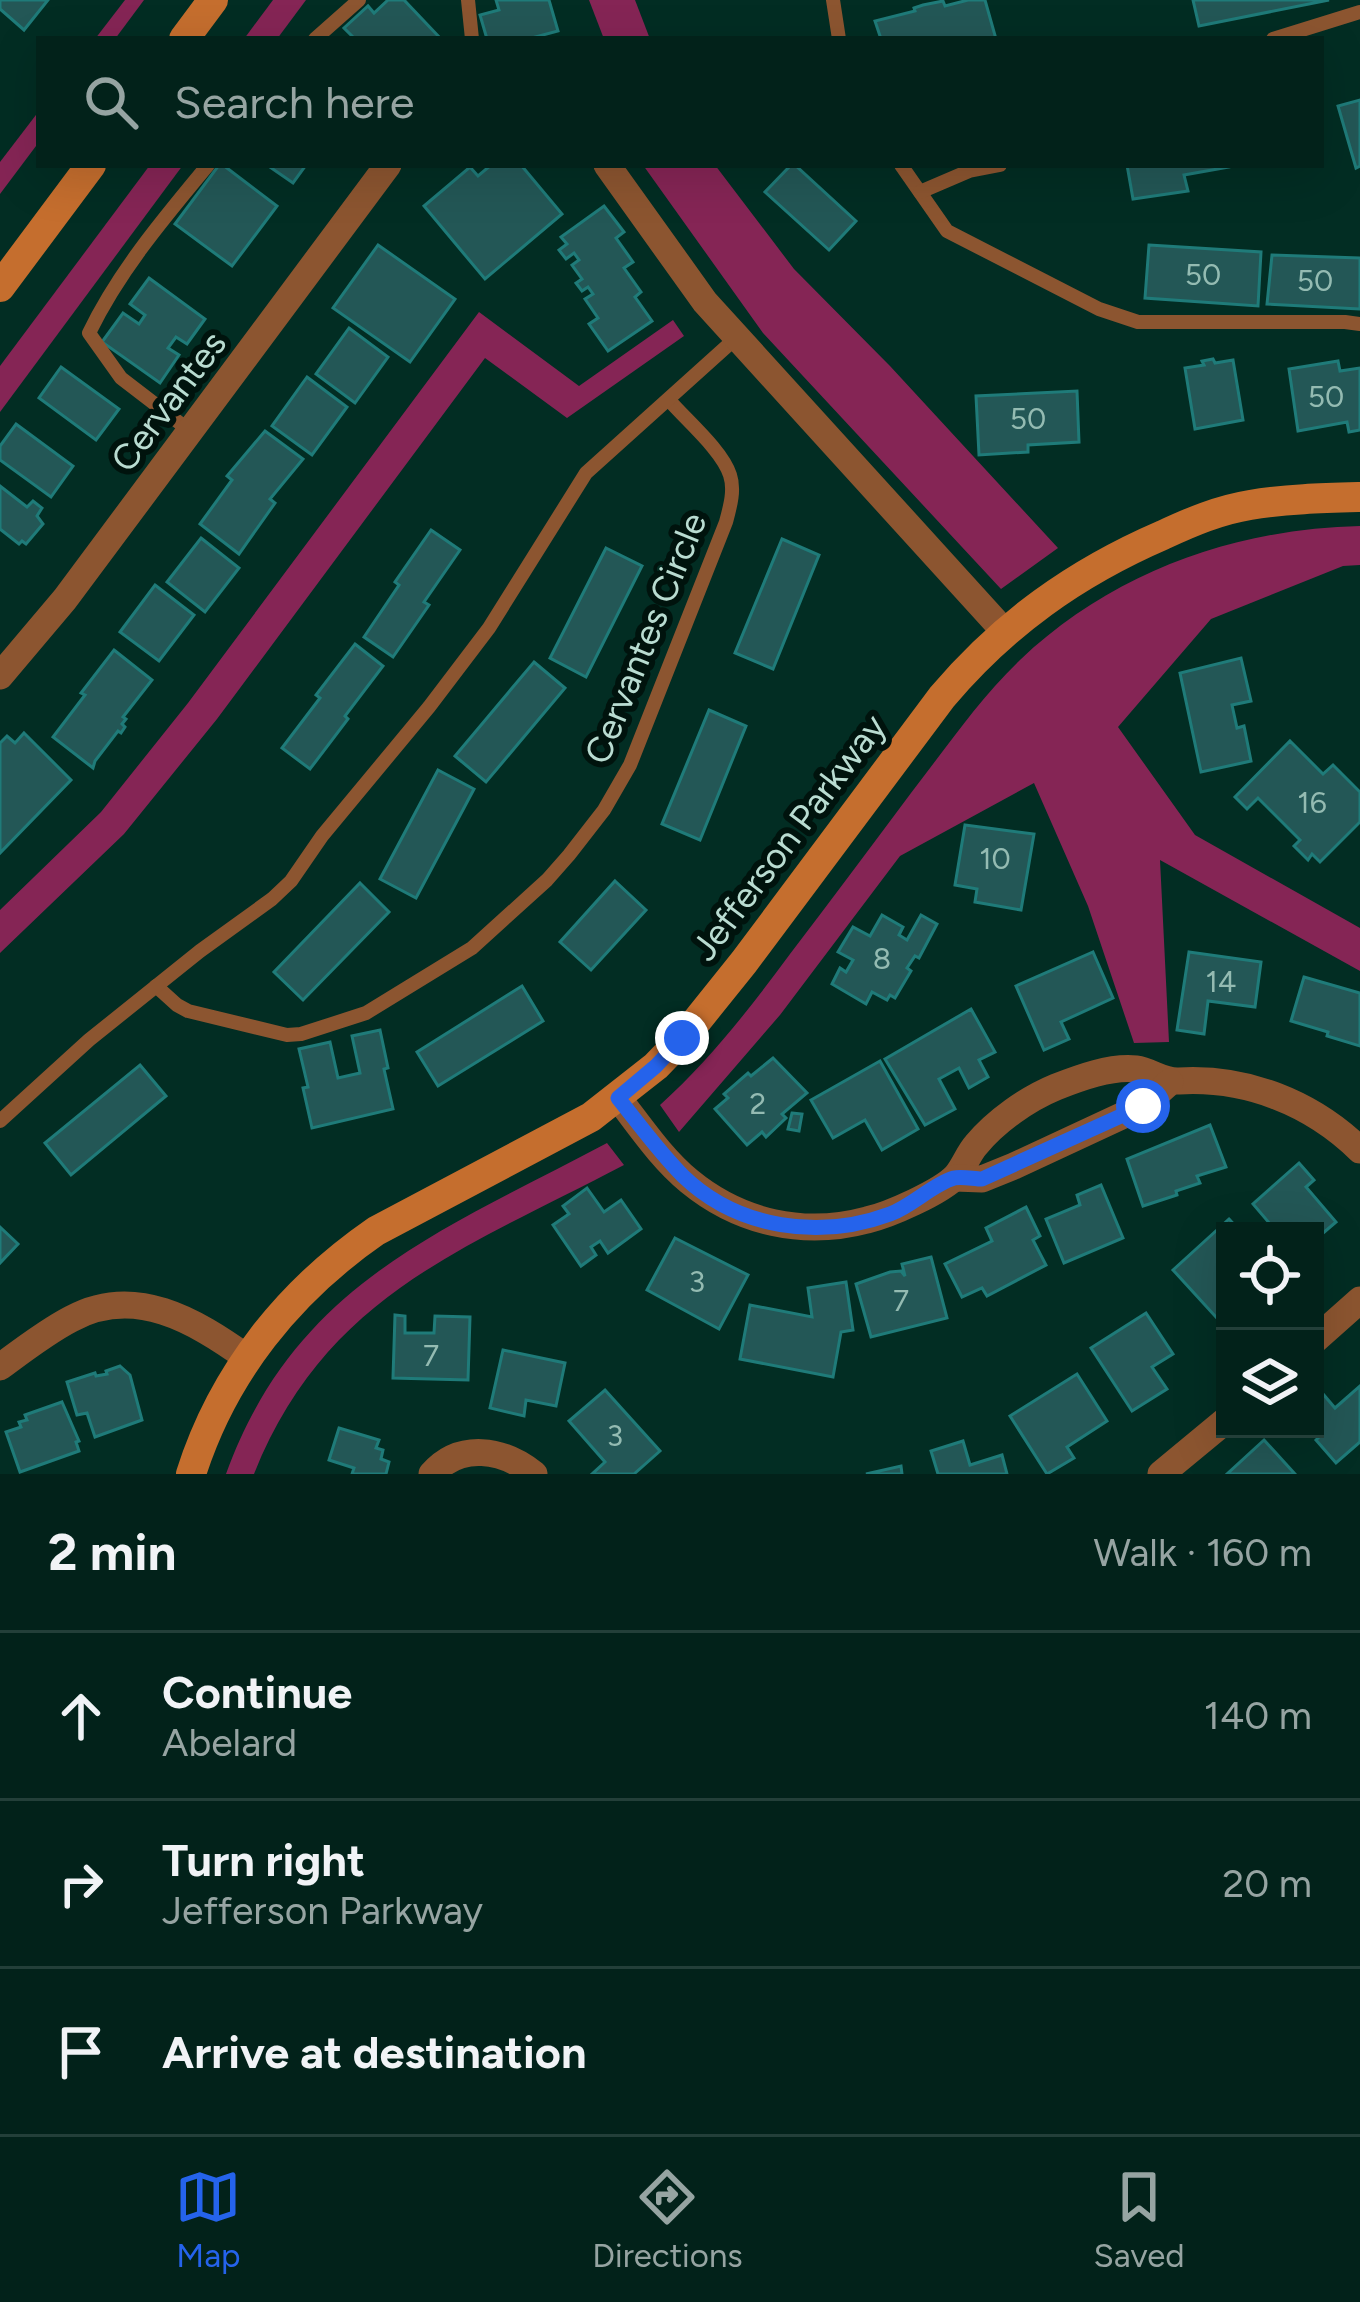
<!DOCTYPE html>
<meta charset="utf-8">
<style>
body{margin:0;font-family:Figtree,sans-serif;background:#0c2a23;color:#f1f3f6}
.controls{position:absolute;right:36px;bottom:36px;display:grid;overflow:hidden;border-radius:0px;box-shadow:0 12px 48px #0002}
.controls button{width:108px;height:108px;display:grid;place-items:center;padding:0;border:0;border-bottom:3px solid #233f39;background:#02221a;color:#f1f3f6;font:60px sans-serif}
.stop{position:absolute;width:36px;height:36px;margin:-27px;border:9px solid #2563eb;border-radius:50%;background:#fff}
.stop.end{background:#2563eb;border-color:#fff;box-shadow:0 3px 12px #0008}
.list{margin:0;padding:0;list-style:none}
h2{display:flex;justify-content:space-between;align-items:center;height:156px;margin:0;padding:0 48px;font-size:51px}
h2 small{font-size:39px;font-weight:400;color:#96a4a2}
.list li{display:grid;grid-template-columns:78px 1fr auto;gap:36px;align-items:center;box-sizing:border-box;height:168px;padding:0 48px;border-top:3px solid #233f39}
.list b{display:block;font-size:45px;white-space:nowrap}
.list p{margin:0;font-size:39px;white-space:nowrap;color:#96a4a2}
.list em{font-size:39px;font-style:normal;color:#96a4a2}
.icon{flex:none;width:66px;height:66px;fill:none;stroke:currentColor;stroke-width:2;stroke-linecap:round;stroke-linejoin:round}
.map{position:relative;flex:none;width:1360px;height:1474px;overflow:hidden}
.search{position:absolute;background:#02221a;box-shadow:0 12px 48px #0002;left:36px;right:36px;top:36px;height:132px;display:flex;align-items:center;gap:30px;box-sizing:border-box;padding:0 42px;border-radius:0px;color:#96a4a2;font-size:45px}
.sheet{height:660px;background:#02221a}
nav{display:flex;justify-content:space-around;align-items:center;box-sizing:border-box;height:168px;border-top:3px solid #233f39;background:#02221a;font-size:33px;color:#96a4a2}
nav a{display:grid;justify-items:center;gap:6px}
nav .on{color:#2563eb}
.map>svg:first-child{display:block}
.forest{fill:#852555}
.building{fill:#235756;stroke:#1f7b79;stroke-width:3}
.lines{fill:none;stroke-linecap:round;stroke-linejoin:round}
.lane{stroke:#8c5530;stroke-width:14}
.street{stroke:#8c5530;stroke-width:27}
.secondary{stroke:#c56e2e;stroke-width:30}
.route{stroke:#2563eb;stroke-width:15}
.labels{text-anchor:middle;stroke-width:12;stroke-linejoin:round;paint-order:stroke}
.number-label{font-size:30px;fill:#94bbb2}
.street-label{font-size:36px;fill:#b9dcd1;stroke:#00130d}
</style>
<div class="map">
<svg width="1360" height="1474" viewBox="0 0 1360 1474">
<rect width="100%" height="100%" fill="#022d23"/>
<g class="forest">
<polygon points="125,0 144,0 115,39 95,39"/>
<polygon points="273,0 306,0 277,39 244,39"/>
<polygon points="589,0 635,0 650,39 604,39"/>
<polygon points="39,111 39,142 0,194 0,162"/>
<polygon points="150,165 183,165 0,412 0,366"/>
<polygon points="643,165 715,165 794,269 890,366 1058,548 1001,589 763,333"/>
<polygon points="479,312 579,386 673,320 684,336 567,418 485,358 217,719 124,834 0,953 0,910 101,812 188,703"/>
<path d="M1360 526V565L1343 566 1211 619 1118 727 1195 835 1360 928V971L1160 860 1169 1042 1134 1043 1088 906 1034 783 900 856 780 1015 679 1132 660 1105C710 1060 750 1008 790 954 831 900 871 847 911 793 946 748 979 699 1020 660 1113 572 1234 529 1360 526Z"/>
<path d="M607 1143 624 1165C465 1249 326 1294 254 1474H226C295 1283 442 1231 607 1143Z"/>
</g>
<g class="building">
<polygon points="0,0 48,0 24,30 0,9"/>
<polygon points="388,0 404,0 441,39 355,39 344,28 368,6 374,13"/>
<polygon points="496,0 549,0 558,31 528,39 487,39 480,15 499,10"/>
<polygon points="968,0 985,0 996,39 881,39 875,21 915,11 914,8 923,5 943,1 945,6"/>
<polygon points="1193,0 1329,0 1199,26"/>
<polygon points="1360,100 1360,166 1356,168 1338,106"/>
<polygon points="219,165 223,165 277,206 232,266 175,224"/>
<polygon points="267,165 306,165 293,183"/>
<polygon points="491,165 521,165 562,214 485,279 424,206 470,167 478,176"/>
<polygon points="791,165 795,165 856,221 829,250 765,192"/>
<polygon points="1127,165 1229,165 1229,167 1184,175 1188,191 1133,199"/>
<polygon points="604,206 624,232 616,238 633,262 624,268 641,292 635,297 652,321 608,351 589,324 598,318 585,299 593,294 588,287 582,291 576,283 582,279 572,265 579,260 574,253 566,259 559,250 567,244 561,237"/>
<polygon points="378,245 455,299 410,362 333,308"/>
<polygon points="1149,245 1261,252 1258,306 1145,298"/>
<polygon points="1272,255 1360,258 1360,309 1267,304"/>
<polygon points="149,278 205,319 187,344 176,337 168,348 179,355 160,383 102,342 123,313 139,324 145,315 130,304"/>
<polygon points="349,328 388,357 355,403 316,374"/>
<polygon points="1213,359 1215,363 1233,360 1243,420 1195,429 1185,368 1204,365 1202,361"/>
<polygon points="1338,361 1340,371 1360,368 1360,430 1349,432 1347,422 1298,431 1289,369"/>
<polygon points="61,367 119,409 96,440 39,398"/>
<polygon points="307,377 347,407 312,455 272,426"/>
<polygon points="1077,391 1079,442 1028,445 1028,452 979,455 976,396"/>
<polygon points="16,424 73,466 51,497 0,460 0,446"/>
<polygon points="265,431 303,459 270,499 275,503 239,554 200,524 232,480 227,476"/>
<polygon points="0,486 27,507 33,501 42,508 37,516 43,524 26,544 22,541 19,544 0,529"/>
<polygon points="431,530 460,550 424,602 429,605 393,657 364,637 399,585 395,582"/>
<polygon points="201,538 239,568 205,612 167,582"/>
<polygon points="782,539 819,555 773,669 735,653"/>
<polygon points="606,548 642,566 586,677 550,658"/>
<polygon points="155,585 194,615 159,661 120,632"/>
<polygon points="355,644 383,666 345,716 348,719 310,769 282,748 320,698 316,695"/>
<polygon points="114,650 152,680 123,717 126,719 122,724 125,727 121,733 118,731 95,761 93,768 53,737 85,695 81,693"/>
<polygon points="1241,658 1251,701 1232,705 1237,728 1244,726 1251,761 1201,772 1180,673"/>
<polygon points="534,662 565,688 486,782 455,756"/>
<polygon points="709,710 746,726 700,840 662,824"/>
<polygon points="24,733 71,780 0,853 0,743 7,736 15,743"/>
<polygon points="1290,741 1323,774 1333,765 1360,792 1360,822 1320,862 1312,854 1308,860 1294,846 1300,840 1258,798 1247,809 1235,797"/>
<polygon points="438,770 474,789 416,898 380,879"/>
<polygon points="965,825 1034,834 1021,910 975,902 977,889 955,885"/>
<polygon points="615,881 646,910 591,970 560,942"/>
<polygon points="360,883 389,912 303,1000 274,972"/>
<polygon points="882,915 903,927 899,935 907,940 921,915 937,924 919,958 915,956 907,968 911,971 895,998 890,995 887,1000 872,992 866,1004 832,984 840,968 846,972 853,960 838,952 853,927 870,936"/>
<polygon points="1093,952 1113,998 1061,1022 1069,1039 1044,1050 1016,986"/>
<polygon points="1189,952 1261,962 1255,1007 1208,1001 1204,1034 1177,1030"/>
<polygon points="1304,977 1360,993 1360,1046 1327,1036 1328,1032 1291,1021"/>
<polygon points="522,986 543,1021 438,1086 417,1052"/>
<polygon points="971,1009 995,1052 979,1060 988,1077 969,1088 959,1068 939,1079 955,1109 925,1125 885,1059"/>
<polygon points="380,1030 388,1068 384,1069 393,1109 312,1128 303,1088 308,1087 299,1049 330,1042 338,1078 360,1073 352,1036"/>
<polygon points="773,1058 807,1093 782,1114 786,1118 766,1137 762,1132 747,1145 715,1109 728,1098 724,1094 748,1073 751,1076"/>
<polygon points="880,1061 918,1129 882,1150 865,1120 833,1138 811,1100"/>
<polygon points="140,1065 166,1096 71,1175 45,1143"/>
<polygon points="792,1113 802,1114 799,1131 788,1129"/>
<polygon points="1210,1125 1226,1167 1197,1176 1200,1183 1176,1191 1177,1195 1143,1206 1127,1159"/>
<polygon points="1299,1163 1314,1180 1306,1187 1336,1222 1315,1240 1315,1231 1276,1231 1253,1204"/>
<polygon points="1101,1185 1123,1238 1064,1263 1046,1219 1080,1205 1077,1195"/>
<polygon points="587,1188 604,1212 621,1200 641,1229 608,1253 600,1241 591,1247 596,1255 581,1266 553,1225 569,1214 563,1206"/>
<polygon points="1026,1207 1040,1236 1033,1240 1046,1265 987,1296 982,1288 962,1297 945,1264 992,1241 986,1228"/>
<polygon points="1229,1219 1240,1231 1225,1231 1225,1327 1173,1270"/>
<polygon points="0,1227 18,1244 0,1263"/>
<polygon points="675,1238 748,1275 719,1329 647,1290"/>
<polygon points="931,1257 947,1318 871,1337 856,1284 890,1272 901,1271 905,1276 902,1264"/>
<polygon points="846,1282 853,1330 841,1332 833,1377 740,1359 750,1305 812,1317 808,1288"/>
<polygon points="1146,1313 1173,1354 1152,1367 1167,1389 1132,1411 1091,1348"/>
<polygon points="395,1315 405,1316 405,1333 434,1333 435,1316 470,1317 468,1380 393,1378"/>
<polygon points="503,1350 565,1363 556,1406 526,1400 524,1416 490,1408"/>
<polygon points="120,1366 130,1375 142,1420 95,1437 87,1413 77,1415 67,1382 95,1373 96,1376 107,1374 106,1371"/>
<polygon points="1077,1374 1107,1421 1067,1447 1074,1458 1047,1474 1010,1416"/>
<polygon points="1360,1386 1360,1442 1336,1463 1316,1440 1319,1437 1312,1429 1315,1429 1315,1401 1323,1394 1335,1408"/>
<polygon points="605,1390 660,1451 634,1474 592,1474 605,1462 569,1421"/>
<polygon points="62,1402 79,1441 76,1442 79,1451 20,1472 6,1432 21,1427 19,1422 27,1420 25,1415"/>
<polygon points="339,1428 379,1440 376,1448 383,1450 381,1459 389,1462 386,1474 352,1474 354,1468 329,1460"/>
<polygon points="1264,1440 1295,1474 1227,1474"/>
<polygon points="963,1441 970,1465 1002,1455 1007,1474 938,1474 931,1451"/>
<polygon points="901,1466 902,1474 866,1474"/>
</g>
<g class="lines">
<g class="lane">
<polyline points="468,0 472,39"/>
<polyline points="833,0 839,39"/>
<polyline points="315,39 359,0"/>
<polyline points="1273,39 1360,12"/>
<polyline points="901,165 947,231 1099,309 1138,322 1345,322 1360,324"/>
<polyline points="920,192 969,171 1000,165"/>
<path d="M190 431 121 378 89 333C119 271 164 218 208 165"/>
<path d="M156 986 177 1005 188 1011 287 1035 301 1034 366 1013 472 948 547 880 569 855 604 810 630 765 726 522C730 507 735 490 730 475 722 450 686 420 669 400"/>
<polyline points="0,1121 89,1040 200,951 272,899 291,881 322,836 429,707 489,628 586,473 736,338"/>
</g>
<g class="street">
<polyline points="607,165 705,302 1005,632"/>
<polyline points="0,676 65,599 388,165"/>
<path d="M618 1098C640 1126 661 1158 689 1181 740 1223 804 1237 867 1220 889 1215 941 1192 956 1176 964 1167 968 1154 976 1145 996 1121 1027 1099 1056 1087 1079 1078 1111 1066 1136 1069 1151 1071 1163 1082 1179 1081 1247 1077 1312 1103 1360 1150"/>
<polyline points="955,1178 982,1179 1014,1166 1143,1106 1170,1082"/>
<polyline points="1315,1340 1360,1300"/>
<path d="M0 1367C23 1350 46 1332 71 1319 135 1284 195 1321 246 1357"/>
<path d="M432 1474C460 1442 503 1449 534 1474"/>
<polyline points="1161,1474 1225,1421"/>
</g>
<g class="secondary">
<polyline points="184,39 213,0"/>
<polyline points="0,287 91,165"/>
<path d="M191 1474C223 1373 289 1291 376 1231L591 1117 656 1066 683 1038 744 962 942 697C1004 624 1075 573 1163 535 1191 522 1219 510 1250 505 1285 499 1324 498 1360 497"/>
</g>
</g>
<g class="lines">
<path class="route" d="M682 1038 656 1066 618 1098C639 1124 659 1152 683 1176 738 1229 820 1240 890 1214 912 1206 933 1184 954 1178 962 1176 974 1179 982 1179L1143 1106"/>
</g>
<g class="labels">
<g class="number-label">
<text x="1203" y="285">50</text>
<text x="1315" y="291">50</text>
<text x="1326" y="407">50</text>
<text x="1028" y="429">50</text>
<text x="1312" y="813">16</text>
<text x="995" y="869">10</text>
<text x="882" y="969">8</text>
<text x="1221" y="992">14</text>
<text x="758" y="1114">2</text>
<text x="697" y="1292">3</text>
<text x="901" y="1311">7</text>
<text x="431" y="1366">7</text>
<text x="615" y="1446">3</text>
</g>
<g class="street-label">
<text transform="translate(168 401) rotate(-53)" y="13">Cervantes</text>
<text transform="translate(645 638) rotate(-68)" y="13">Cervantes Circle</text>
<text transform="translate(788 837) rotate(-53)" y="13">Jefferson Parkway</text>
</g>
</g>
</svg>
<div class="controls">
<button><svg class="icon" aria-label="locate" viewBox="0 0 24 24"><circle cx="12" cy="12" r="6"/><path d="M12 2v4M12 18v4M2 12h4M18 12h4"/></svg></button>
<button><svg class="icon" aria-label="layers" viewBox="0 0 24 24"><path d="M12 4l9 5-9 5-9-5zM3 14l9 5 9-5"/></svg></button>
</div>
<div class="stop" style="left:1143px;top:1106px"></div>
<div class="stop end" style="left:682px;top:1038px"></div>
<div class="search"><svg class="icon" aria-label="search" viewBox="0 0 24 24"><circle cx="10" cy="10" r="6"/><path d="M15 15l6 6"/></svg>Search here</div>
</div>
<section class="sheet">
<h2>2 min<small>Walk · 160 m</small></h2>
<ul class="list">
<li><svg class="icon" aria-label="ahead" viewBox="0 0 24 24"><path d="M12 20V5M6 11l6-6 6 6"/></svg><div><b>Continue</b><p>Abelard</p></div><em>140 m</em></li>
<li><svg class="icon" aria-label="right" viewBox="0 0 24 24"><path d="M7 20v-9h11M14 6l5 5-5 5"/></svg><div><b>Turn right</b><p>Jefferson Parkway</p></div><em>20 m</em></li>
<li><svg class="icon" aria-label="arrive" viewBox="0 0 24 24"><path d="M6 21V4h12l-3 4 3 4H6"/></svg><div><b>Arrive at destination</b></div></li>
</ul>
</section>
<nav>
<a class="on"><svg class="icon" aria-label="map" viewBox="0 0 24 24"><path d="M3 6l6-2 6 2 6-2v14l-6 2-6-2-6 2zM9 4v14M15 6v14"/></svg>Map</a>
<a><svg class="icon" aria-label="directions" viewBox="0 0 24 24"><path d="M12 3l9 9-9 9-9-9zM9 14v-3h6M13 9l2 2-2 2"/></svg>Directions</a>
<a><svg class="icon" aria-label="saved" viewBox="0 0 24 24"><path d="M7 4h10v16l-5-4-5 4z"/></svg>Saved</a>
</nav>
